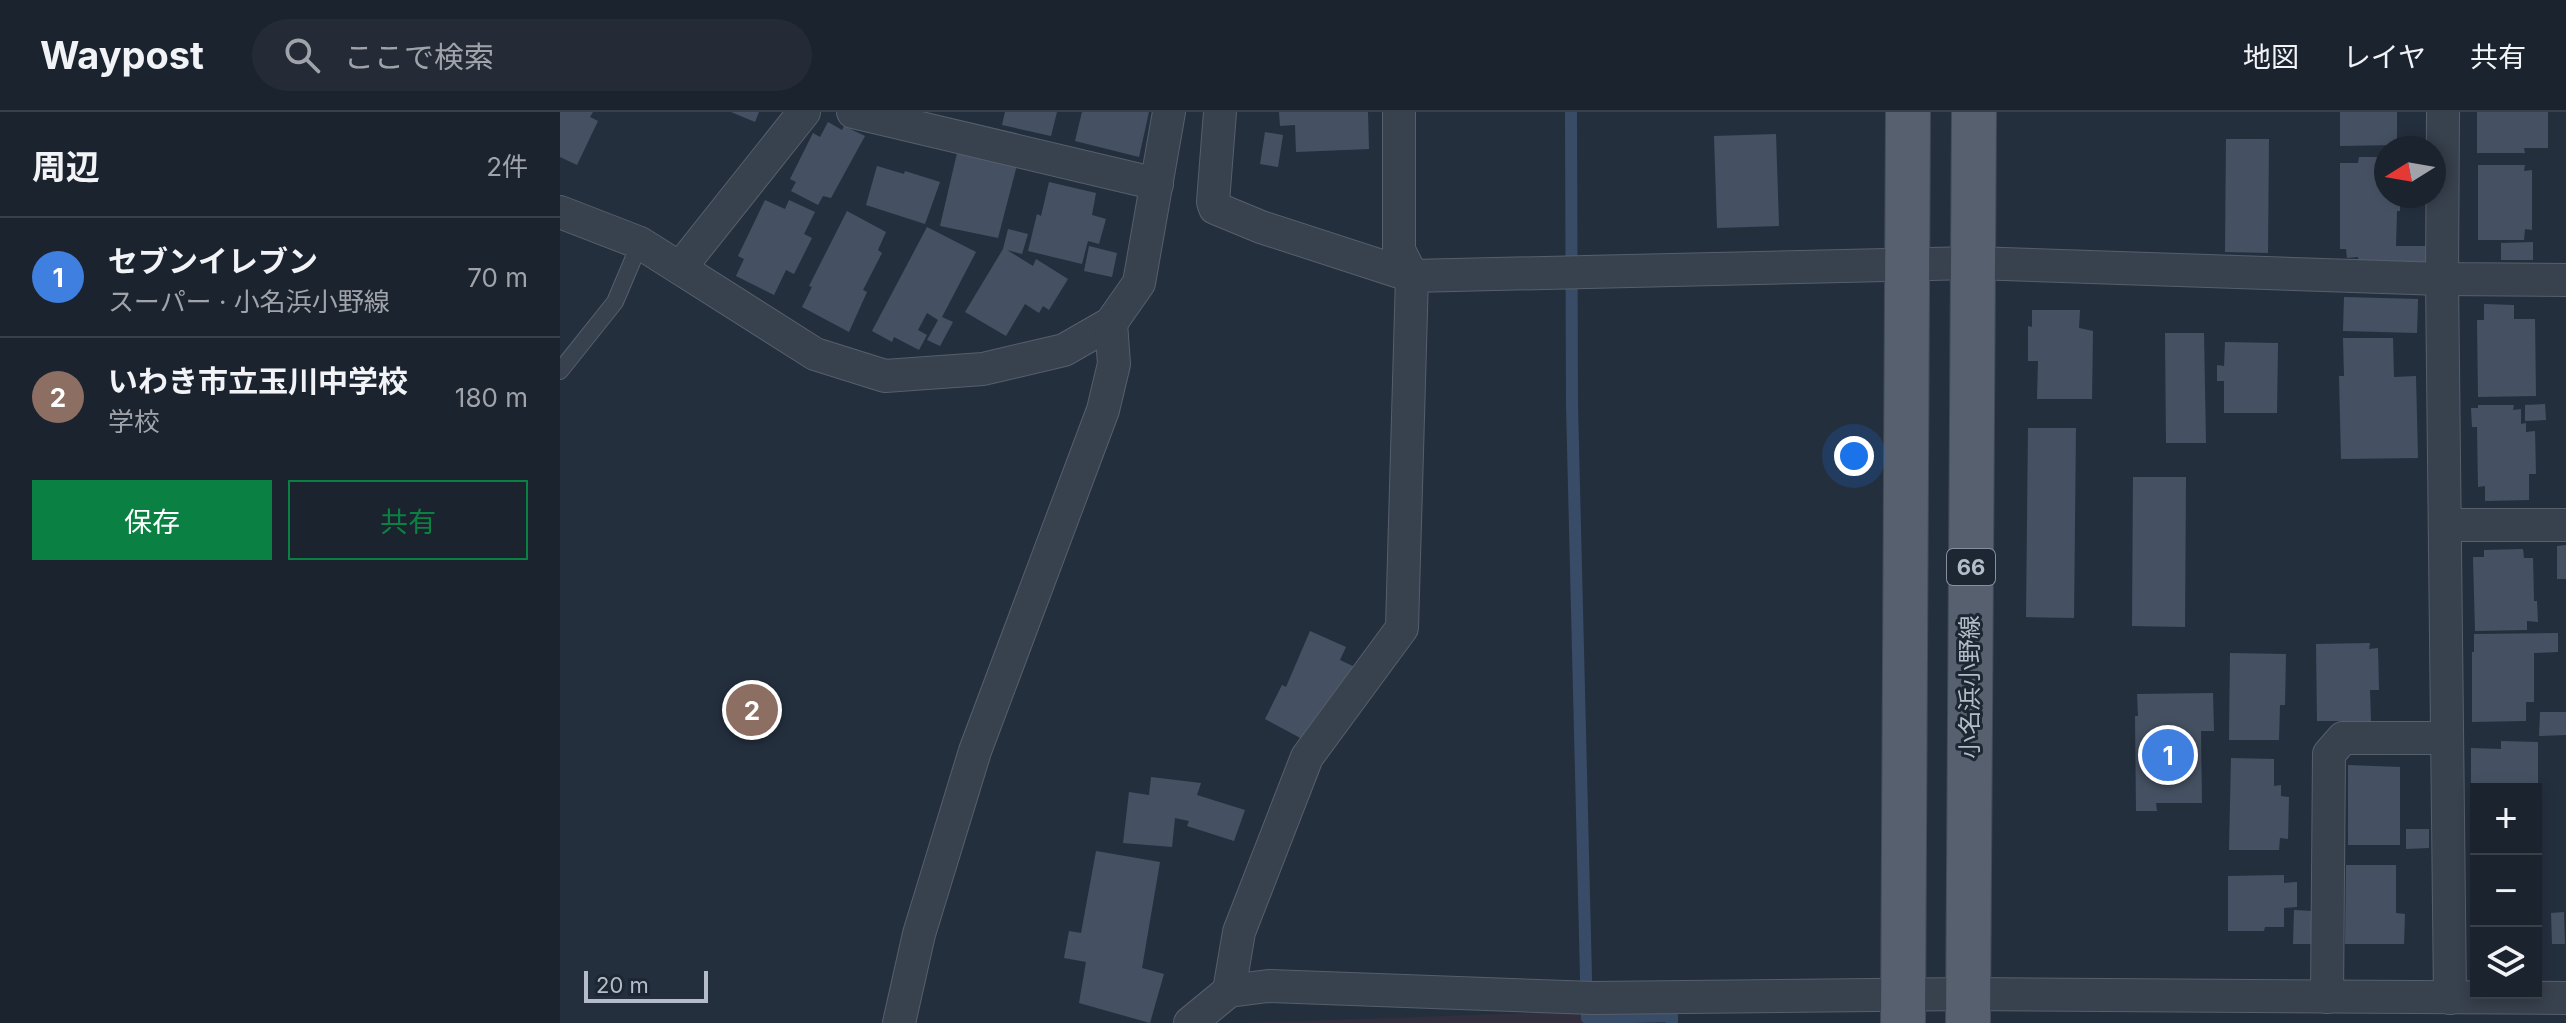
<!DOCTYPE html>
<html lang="ja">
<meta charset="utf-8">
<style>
body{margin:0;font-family:Inter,"Noto Sans JP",sans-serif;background:#242b36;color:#f1f3f6}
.controls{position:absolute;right:24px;bottom:24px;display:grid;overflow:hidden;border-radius:0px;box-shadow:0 4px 12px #0003}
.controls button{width:72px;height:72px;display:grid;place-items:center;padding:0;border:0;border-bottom:2px solid #39404a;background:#1b232e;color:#f1f3f6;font:40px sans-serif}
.compass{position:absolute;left:1814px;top:24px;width:72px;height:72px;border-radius:50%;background:#1b232e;box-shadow:0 4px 12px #0003;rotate:259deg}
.scale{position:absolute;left:24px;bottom:20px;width:124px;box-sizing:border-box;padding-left:8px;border:4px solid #b4bcc9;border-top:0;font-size:22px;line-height:28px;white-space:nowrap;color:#b4bcc9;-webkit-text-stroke:6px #1d2633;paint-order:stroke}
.you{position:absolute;left:1294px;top:344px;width:28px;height:28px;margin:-20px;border:6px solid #fff;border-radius:50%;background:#1a73e8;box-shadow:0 0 0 12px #1a73e833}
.badge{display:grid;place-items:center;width:52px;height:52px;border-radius:50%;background:#0b8043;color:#fff;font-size:26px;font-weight:700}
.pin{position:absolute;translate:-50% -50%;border:4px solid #fff;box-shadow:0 2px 8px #0006}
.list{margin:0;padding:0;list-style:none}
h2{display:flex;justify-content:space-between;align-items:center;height:104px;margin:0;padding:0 32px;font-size:34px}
h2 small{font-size:26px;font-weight:400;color:#a0a4aa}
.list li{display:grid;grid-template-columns:52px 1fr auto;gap:24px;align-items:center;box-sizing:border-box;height:120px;padding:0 32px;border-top:2px solid #39404a}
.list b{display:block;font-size:30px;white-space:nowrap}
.list p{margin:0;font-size:26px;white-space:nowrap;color:#a0a4aa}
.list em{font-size:26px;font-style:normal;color:#a0a4aa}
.actions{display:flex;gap:16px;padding:24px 32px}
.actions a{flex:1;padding:18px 0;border:2px solid #0b8043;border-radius:0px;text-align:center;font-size:28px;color:#0b8043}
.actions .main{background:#0b8043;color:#fff}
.icon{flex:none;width:44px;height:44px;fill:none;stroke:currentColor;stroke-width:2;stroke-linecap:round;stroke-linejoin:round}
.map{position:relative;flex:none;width:2006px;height:911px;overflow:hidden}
header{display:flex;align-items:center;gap:48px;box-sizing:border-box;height:112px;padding:0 40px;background:#1b232e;border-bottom:2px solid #39404a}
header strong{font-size:38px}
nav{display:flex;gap:44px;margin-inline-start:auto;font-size:28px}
.search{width:560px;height:72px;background:#242b36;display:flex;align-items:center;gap:20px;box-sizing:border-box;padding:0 28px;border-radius:44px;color:#a0a4aa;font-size:30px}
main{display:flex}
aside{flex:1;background:#1b232e}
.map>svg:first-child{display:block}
.medical{fill:#32303f}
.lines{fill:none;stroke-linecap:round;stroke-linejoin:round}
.stream{stroke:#394c67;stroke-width:12}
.building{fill:#455162}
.lane-casing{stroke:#565f6c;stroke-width:18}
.street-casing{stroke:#565f6c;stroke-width:34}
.primary-casing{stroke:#414a57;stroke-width:46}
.lane{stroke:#38414e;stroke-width:16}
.street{stroke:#38414e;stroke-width:32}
.primary{stroke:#56606e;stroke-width:44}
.labels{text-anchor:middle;stroke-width:6;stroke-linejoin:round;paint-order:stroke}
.shield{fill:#1d2633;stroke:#878f9c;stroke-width:2}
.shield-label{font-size:22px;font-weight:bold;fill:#b4bcc9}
.street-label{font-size:24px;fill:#b4bcc9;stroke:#1d2633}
</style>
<header>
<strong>Waypost</strong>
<div class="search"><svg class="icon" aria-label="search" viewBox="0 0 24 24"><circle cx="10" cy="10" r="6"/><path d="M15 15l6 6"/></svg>ここで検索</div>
<nav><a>地図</a><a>レイヤ</a><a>共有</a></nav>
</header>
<main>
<aside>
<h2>周辺<small>2件</small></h2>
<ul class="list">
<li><span class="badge" style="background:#3f7fe0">1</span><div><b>セブンイレブン</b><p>スーパー · 小名浜小野線</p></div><em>70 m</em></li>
<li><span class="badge" style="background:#8d6e63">2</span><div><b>いわき市立玉川中学校</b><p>学校</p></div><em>180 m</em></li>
</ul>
<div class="actions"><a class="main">保存</a><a>共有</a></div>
</aside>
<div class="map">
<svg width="2006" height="911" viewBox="0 0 2006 911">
<rect width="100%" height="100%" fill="#242f3e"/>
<polygon class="medical" points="1005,900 1068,911 683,911"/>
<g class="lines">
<polyline class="stream" points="1011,0 1012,293 1027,906 1112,904 1112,911"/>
</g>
<g class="building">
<polygon points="0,0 33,0 30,5 38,9 17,53 0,45"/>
<polygon points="171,0 199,0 195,10"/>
<polygon points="445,0 497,0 491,24 442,13"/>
<polygon points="522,0 589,0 579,45 515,29"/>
<polygon points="719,0 808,0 809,37 736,40 735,13 720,14"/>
<polygon points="1780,0 1837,0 1837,33 1780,34"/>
<polygon points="1917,0 1988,0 1988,36 1964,36 1965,41 1917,41"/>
<polygon points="268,10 282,18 284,14 305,24 271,86 263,84 258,93 231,79 236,70 230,67 253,21 260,25"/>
<polygon points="705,20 723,23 718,55 700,52"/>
<polygon points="1216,22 1219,114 1157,116 1154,24"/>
<polygon points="1666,27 1709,27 1708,141 1665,140"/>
<polygon points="397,41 457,53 438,126 380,114"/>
<polygon points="1799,45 1826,45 1826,84 1840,84 1840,99 1837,99 1836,134 1867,134 1867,149 1861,155 1799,155 1798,145 1787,146 1786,137 1780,137 1780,51 1798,51"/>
<polygon points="1918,53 1965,53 1964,59 1972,58 1972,118 1965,117 1964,128 1918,128"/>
<polygon points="317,54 344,62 345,59 380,70 365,112 306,93"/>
<polygon points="489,70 536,81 532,103 546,107 539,132 528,129 522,152 468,139 477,102 481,104"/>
<polygon points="205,88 225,97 229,88 255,100 244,122 252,126 234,162 226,158 214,183 176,164 184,147 178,144"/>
<polygon points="287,99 326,120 318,138 322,141 303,178 307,180 289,220 242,195 252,175 249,174"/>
<polygon points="367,115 416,140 382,205 393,210 380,234 367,228 378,208 367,201 358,218 367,223 359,238 334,225 332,230 312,219"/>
<polygon points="448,117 468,122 462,142 447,138 473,154 476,147 508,167 489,198 483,194 479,201 465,192 446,224 405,200 443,137"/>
<polygon points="1973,130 1973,148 1941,148 1941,131"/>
<polygon points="529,134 557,141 552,165 524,159"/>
<polygon points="1784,185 1858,187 1857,221 1783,219"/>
<polygon points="1924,192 1954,193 1954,207 1975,207 1976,284 1918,285 1917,208 1924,208"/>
<polygon points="1472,198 1520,198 1519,216 1533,219 1532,287 1477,287 1478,249 1468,249 1468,214 1472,215"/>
<polygon points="1605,221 1644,221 1646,331 1606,331"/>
<polygon points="1783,226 1833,226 1834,265 1856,264 1858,346 1781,347 1779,264 1784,264"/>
<polygon points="1665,230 1718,231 1717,301 1664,301 1664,269 1657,269 1657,253 1664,254"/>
<polygon points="1985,292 1986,308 1965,309 1965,293"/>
<polygon points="1918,293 1954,293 1953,298 1961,297 1961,312 1966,311 1966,320 1975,319 1976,362 1969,362 1969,388 1925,389 1925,374 1918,375 1917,315 1912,315 1911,296 1918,296"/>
<polygon points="1468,316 1516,316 1514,506 1466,505"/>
<polygon points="1573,365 1626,365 1625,515 1572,514"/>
<polygon points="2006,433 2006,467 1997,467 1997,434"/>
<polygon points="1963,437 1964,446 1973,446 1974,489 1977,489 1978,510 1967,509 1967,518 1915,519 1913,445 1924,445 1924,438"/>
<polygon points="750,519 786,535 780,548 799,557 744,628 705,607 722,573 726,575"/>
<polygon points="1998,521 1998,540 1974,541 1974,590 1966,590 1966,609 1912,610 1912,540 1914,540 1914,522"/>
<polygon points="1810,531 1809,537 1818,536 1819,578 1810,578 1811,609 1757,609 1756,532"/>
<polygon points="1670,541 1726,542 1725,593 1720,593 1719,628 1669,628"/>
<polygon points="1653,581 1654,619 1641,619 1642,691 1596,691 1597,699 1576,699 1575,604 1578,604 1577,582"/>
<polygon points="1980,600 2006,600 2006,623 1979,624"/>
<polygon points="1941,629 1978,630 1978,677 1916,677 1916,729 1911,729 1911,636 1941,637"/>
<polygon points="1671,646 1714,647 1714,674 1721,673 1721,684 1729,685 1728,727 1720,726 1719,738 1669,738"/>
<polygon points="1788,653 1840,655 1840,733 1788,733"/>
<polygon points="591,665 641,671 637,683 685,698 674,729 627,714 629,709 615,706 612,735 563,731 569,680 589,683"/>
<polygon points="1846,717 1869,717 1869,736 1846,737"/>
<polygon points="536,739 600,750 582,856 604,862 590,911 519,891 526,850 504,846 509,819 521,821"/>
<polygon points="1786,753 1836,753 1836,801 1845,802 1844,832 1785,832"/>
<polygon points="1724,763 1724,771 1737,770 1737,795 1724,796 1724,815 1705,815 1704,819 1668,819 1668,764"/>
<polygon points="1734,798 1752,799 1752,832 1733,832"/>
<polygon points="2004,800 2005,832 1992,832 1991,801"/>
</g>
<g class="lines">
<defs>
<polyline id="lane" points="0,259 55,190 80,131"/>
<g id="street">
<polyline points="293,0 597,72"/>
<polyline points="660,0 653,90 655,96 701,115 852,164"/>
<polyline points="839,0 839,138 852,164"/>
<polyline points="1883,0 1882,167 1890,886"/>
<polyline points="0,100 80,131 255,242 325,264 423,257 504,238 551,211 579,171 609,0"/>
<polyline points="120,156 244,0"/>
<polyline points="1885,413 2006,413"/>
<polyline points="669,879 679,820 747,645 842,516 852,164 1413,151 1882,167 2006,168"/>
<polyline points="1767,885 1769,642 1783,626 1887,626"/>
<polyline points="339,911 359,822 415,639 543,298 554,252 551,211"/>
<polyline points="630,911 669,879 708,874 1033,886 1408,882 2006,886"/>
</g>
<g id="primary">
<polyline points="1343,911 1348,0"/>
<polyline points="1408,911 1414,0"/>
</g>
</defs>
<use href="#lane" class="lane-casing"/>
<use href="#street" class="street-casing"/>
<use href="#primary" class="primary-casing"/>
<use href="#lane" class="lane"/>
<use href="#street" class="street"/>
<use href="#primary" class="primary"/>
</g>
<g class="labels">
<rect class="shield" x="1387" y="437" width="48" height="36" rx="6"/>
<g class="shield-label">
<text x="1411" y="463">66</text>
</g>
<g class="street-label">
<text transform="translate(1410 575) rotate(-90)" y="8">小名浜小野線</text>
</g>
</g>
</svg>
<div class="controls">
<button>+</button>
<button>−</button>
<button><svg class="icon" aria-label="layers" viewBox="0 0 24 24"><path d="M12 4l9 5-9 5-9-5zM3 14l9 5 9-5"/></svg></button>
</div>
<svg class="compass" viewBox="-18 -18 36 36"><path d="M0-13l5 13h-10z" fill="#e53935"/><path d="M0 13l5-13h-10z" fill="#a0a4aa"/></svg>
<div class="scale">20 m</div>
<div class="you"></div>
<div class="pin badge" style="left:1608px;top:643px;background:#3f7fe0">1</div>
<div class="pin badge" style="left:192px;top:598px;background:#8d6e63">2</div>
</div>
</main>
